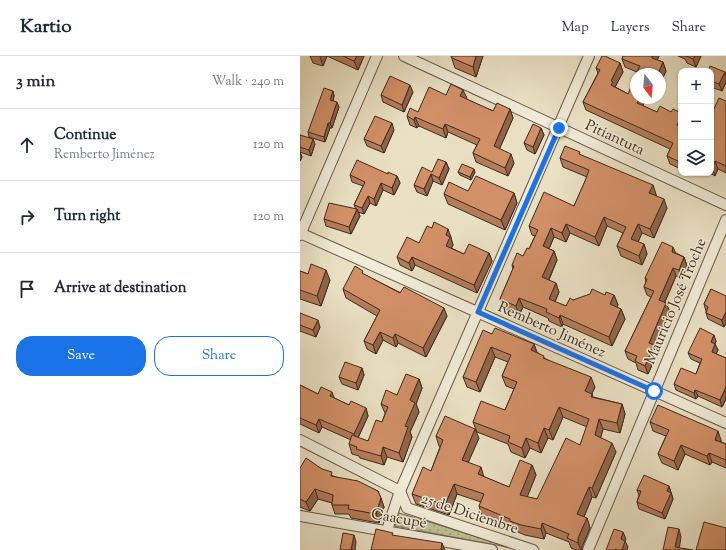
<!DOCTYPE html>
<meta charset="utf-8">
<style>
body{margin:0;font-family:"Sorts Mill Goudy",serif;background:#f6f6f7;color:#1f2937}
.controls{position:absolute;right:12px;top:12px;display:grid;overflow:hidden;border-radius:8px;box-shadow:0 1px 3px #0004}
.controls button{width:36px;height:36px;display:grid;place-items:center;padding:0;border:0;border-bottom:1px solid #e0e1e3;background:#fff;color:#1f2937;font:20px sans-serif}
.compass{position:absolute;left:330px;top:12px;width:36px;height:36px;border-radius:50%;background:#fff;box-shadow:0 1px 3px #0004;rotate:164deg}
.stop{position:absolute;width:12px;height:12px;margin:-9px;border:3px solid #1a73e8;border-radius:50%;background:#fff}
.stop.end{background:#1a73e8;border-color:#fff;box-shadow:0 1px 4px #0008}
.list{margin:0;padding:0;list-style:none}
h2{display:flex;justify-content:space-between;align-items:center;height:52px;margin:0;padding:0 16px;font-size:17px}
h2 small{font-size:13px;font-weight:400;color:#747a83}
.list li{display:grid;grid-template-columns:26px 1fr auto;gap:12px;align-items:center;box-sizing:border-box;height:72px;padding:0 16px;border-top:1px solid #e0e1e3}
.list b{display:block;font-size:15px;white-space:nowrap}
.list p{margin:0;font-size:13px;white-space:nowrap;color:#747a83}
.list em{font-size:13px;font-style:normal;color:#747a83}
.actions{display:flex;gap:8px;padding:12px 16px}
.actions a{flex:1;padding:9px 0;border:1px solid #1a73e8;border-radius:16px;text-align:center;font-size:14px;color:#1a73e8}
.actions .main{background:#1a73e8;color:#fff}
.icon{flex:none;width:22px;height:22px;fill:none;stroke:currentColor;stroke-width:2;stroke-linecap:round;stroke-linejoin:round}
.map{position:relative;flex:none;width:426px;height:494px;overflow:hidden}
header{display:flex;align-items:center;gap:24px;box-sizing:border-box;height:56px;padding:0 20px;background:#fff;border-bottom:1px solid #e0e1e3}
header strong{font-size:19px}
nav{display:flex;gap:22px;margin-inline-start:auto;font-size:14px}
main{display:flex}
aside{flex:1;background:#fff}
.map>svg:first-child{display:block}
.grass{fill:url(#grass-dots);stroke:#7d7658}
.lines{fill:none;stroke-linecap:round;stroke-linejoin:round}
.minor-casing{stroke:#695848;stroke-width:12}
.minor{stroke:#f1ecd9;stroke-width:10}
.wall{fill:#b57c59;stroke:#3e2b1f}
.shaded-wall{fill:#936548;stroke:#3e2b1f}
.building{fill:#d29067;stroke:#3e2b1f}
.route{stroke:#1a73e8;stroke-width:5}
.labels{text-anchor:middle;stroke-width:3;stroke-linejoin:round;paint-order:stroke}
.street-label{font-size:15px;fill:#3e2b1f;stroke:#f1ecd9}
</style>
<header>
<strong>Kartio</strong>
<nav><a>Map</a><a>Layers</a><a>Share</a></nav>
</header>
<main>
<aside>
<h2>3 min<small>Walk · 240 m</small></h2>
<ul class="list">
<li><svg class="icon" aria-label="ahead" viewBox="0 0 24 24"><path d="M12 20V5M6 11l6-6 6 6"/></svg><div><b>Continue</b><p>Remberto Jiménez</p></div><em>120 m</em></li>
<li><svg class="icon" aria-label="right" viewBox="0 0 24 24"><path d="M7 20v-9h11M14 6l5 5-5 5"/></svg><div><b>Turn right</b></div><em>120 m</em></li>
<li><svg class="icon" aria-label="arrive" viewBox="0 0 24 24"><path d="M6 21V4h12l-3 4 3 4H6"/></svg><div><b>Arrive at destination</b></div></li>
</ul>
<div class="actions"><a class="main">Save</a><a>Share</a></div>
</aside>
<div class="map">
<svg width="426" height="494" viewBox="0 0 426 494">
<defs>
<pattern id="grass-dots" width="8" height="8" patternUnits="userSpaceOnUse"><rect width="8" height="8" fill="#bcc190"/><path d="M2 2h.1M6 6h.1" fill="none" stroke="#9a9d75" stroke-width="1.8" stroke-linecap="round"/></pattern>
</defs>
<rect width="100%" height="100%" fill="#eae1c4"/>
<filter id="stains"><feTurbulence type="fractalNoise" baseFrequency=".005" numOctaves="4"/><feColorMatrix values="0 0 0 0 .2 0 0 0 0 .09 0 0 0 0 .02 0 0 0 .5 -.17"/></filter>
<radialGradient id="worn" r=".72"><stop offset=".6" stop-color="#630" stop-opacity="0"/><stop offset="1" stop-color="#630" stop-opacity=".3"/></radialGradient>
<polygon class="grass" points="99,457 222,494 95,470"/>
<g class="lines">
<defs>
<g id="minor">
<polyline points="104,0 426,149"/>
<polyline points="0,177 426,367"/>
<polyline points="0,179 77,0"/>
<polyline points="0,384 100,435 107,452 233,494"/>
<polyline points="0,460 192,494"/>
<polyline points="87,474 100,435 289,0"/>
<polyline points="288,494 426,164"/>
</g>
</defs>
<use href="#minor" class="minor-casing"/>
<use href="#minor" class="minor"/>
</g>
<g class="wall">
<polygon points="10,0 27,0 23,10 13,7"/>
<polygon points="27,0 64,0 58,14"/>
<polygon points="151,0 183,0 176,21 155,12"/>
<polygon points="323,0 359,0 357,4 363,6 366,15 361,26 360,25 360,18 336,18 337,16 325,11 322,3"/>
<polygon points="378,0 401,0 396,11 387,7 385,3"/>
<polygon points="320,7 323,16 315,31 336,42 346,42 343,50 357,56 371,56 381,57 381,113 370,108 367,100 370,93 286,54 283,46 298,17 296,12"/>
<polygon points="411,15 425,16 426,20 426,26 422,35 411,31"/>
<polygon points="33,35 34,40 33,45 39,51 32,72 30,72 25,86 9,81 8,76"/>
<polygon points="113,36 104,56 83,46 81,39"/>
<polygon points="146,39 167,42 166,43 193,55 210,53 213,62 199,93 214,107 208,120 176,106 173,97 177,89 148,76 146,82 119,70 117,72 110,69 107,60 118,56"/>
<polygon points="426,45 426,117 418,113 415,120 410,117 411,117 411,59"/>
<polygon points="241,72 244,79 235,98 227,94 224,87"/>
<polygon points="94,74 84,97 67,90 64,83"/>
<polygon points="0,79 15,88 11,100 0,96 2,101 0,105"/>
<polygon points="281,99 356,138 356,139 367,152 354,182 342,177 338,186 344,188 347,198 342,209 321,200 317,190 323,177 307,170 299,190 270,177 266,186 254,181 249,193 254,195 257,204 249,224 259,236 255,246 266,250 273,244 305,239 314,239 318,249 316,251 321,253 325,263 312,290 263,268 262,271 249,265 248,262 223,251 219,259 203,252 200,243 213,213 212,209 223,200 229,193 235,180 232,179 229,170 274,150 287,121 263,111 260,102"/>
<polygon points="146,106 149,113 142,129 133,125 127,140 117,136 114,129"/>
<polygon points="158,116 175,116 171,124 160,119"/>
<polygon points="88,118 97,120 100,127 94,139 83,134 76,150 70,147 64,158 58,156 60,160 51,178 26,170 24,163 56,153 54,149 63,130 52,126 50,119"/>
<polygon points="168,135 214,137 217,147 205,174 148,148 144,138"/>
<polygon points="151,181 151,182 153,189 151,192 164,198 189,197 192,205 177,237 115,209 112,215 100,209 97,201 119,187"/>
<polygon points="376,197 384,201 387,210 382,223 376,220 365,246 366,247 370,256 354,290 357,298 348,318 338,314 336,307 328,303 325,295 351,241 347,239 344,231 346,226 345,222"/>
<polygon points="0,215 8,218 30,224 21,250 0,243"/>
<polygon points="65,219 147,260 126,301 98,287 96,291 83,284 76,298 67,293 64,285 77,260 46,242 43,233"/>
<polygon points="411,233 424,271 408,263 406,257 406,255 404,248"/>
<polygon points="0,257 20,271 16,281 0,275"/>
<polygon points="192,278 234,288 237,296 246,303 295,331 292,337 293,341 322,348 325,358 320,377 303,373 300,382 316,396 296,442 292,441 284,461 287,462 290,472 282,491 282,494 276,494 271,492 269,486 246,477 244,483 225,479 213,474 212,472 182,460 179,450 181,446 157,438 149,459 116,448 112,438 131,415 140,391 139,390 136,380 179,382 168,406 184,421 209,431 232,409 236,419 227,441 237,443 280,389 287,371 263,361 253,384 248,382 241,397 230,392 225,402 211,396 208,388 177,376 173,366 205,354 214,333 206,330 202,320 208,306 195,301 180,336 167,331 163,321"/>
<polygon points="416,285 415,288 418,294 416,298 426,302 426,343 422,351 398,340 396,343 376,334 374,328 396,318 400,307 391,303 388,297"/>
<polygon points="62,312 64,319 58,334 42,328 39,321"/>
<polygon points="119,323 122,332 116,348 119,356 110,376 112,381 103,406 87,401 84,409 60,402 59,400 52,398 49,388 51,384 22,371 19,377 0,368 0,329 18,338 34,342 49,349 66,352 68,360 58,382 68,385 82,366 85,358 85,357 81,348 97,339"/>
<polygon points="350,366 421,384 421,386 426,388 426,412 412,406 410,409 385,398 378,414 362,407 358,398 366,380 353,375"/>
<polygon points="0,412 22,413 33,420 78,435 84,451 79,467 51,462 49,458 35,458 32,449 32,447 18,443 10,455 0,451"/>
<polygon points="369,430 373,443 365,463 339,453 337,446 339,439 337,434"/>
</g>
<g class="shaded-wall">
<polygon points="21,0 27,0 23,10 20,1"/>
<polygon points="57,0 64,0 58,14 54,5"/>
<polygon points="176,0 183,0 176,21 173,11"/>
<polygon points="352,0 359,0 355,10 352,2"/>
<polygon points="395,0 401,0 396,11 393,3"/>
<polygon points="363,6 366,15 361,26 360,22 360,18 358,18"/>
<polygon points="320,7 323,16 315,31 311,29 311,25"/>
<polygon points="425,16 426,20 426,26 422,35 419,28"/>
<polygon points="110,29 113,36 104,56 102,49"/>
<polygon points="163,34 167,42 164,49 160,40"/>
<polygon points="33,35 34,40 32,49 30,44"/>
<polygon points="340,42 346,42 340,55 337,47"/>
<polygon points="37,46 39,51 32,72 30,67"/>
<polygon points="210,53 213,62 197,99 194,90"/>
<polygon points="115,61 119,70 117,72 114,64"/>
<polygon points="381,61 381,75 377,69"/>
<polygon points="28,67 30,72 25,86 24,81"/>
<polygon points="92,67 94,74 84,97 81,90"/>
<polygon points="145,68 148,76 146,82 143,73"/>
<polygon points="241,72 244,79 235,98 233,91"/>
<polygon points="13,83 15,88 11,100 9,94"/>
<polygon points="0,96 2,101 0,105"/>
<polygon points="211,98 214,107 208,120 205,112"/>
<polygon points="415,105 418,113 415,120 412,111"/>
<polygon points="146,106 149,113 142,129 139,122"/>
<polygon points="174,113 175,116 171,124 170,121"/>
<polygon points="131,118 133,125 127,140 124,133"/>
<polygon points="97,120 100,127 94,139 92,132"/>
<polygon points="81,127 83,134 76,150 74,143"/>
<polygon points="353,129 356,138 353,146 349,137"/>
<polygon points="214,137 217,147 205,174 201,164"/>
<polygon points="68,140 70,147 64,158 62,152"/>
<polygon points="364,143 367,152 354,182 350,173"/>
<polygon points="57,153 60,160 51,178 49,171"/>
<polygon points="304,161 307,170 299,190 295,181"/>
<polygon points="266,168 270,177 266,186 262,177"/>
<polygon points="338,168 342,177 335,193 331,183"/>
<polygon points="251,172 254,181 246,199 243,190"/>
<polygon points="148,173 151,181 151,182 153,189 149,198 146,190 146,179"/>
<polygon points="344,188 347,198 342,209 339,200"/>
<polygon points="373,191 377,200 372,196"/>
<polygon points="254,195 257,204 246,230 242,221"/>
<polygon points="189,197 192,205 177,237 174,229"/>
<polygon points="112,201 115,209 112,215 109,207"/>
<polygon points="384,201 387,210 382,223 379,214"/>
<polygon points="373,212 376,220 362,252 359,244"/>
<polygon points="26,214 30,224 21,250 17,240"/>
<polygon points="256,227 259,236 252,252 249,243"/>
<polygon points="314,239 318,249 314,258 310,248"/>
<polygon points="219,242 223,251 219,259 216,250"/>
<polygon points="366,247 370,256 354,290 357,298 348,318 345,310 349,287"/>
<polygon points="144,252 147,260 126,301 123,292"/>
<polygon points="321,253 325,263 312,290 309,281"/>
<polygon points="426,256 426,268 424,271 422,264"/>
<polygon points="260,259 263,268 262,271 259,262"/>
<polygon points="18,264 20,271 16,281 13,274"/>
<polygon points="80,276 83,284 76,298 73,289"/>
<polygon points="95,278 98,287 96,291 93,282"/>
<polygon points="414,279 416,285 413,292 411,286"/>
<polygon points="234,288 237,298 231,294"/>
<polygon points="415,288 418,294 414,302 412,296"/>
<polygon points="191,291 195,301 180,336 176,326"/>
<polygon points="62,312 64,319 58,334 56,327"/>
<polygon points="291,321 295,331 289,344 285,335"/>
<polygon points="119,323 122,332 116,348 119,356 110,376 112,381 103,406 99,397 110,344"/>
<polygon points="426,331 426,343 422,351 420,344"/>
<polygon points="395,334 398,340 396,343 394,337"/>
<polygon points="32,336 35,344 30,340"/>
<polygon points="322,348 325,358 320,377 317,367"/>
<polygon points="259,351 263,361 253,384 249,374"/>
<polygon points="66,352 68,360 56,386 54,378"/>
<polygon points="19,363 22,371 19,377 16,369"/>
<polygon points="299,363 303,373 299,389 295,379"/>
<polygon points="244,372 248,382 241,397 238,387"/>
<polygon points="175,373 179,382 165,414 162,404"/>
<polygon points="418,375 421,384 418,393 415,384"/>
<polygon points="226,382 230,392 225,402 222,392"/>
<polygon points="312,387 316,396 296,442 292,432"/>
<polygon points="381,389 385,398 378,414 374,405"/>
<polygon points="83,391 87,401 84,409 81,400"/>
<polygon points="409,397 412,406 410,409 407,400"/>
<polygon points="232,409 236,419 224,449 220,439"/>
<polygon points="181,411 184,421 181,428 178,418"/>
<polygon points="154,428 157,438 149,459 145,449"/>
<polygon points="369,430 373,443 365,463 362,457 367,435"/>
<polygon points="289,431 292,441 281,468 277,458"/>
<polygon points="15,433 18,443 10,455 6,446"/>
<polygon points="81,442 84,451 79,467 76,458"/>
<polygon points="287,462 290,472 282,491 282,494 281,494 278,487 278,482"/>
<polygon points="242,467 246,477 244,483 241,473"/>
<polygon points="379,473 381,481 379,494 375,491"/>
<polygon points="323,476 326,483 323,490 321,483"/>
<polygon points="54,479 56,486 55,494 51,494"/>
<polygon points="325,485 328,491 327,494 322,494"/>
<polygon points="142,487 145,494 141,494"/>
</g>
<g class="building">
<polygon points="43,0 57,0 54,5"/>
<polygon points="151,0 176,0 173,11 152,2"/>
<polygon points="302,0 305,0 320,7 311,25 313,26 311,29 328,38 336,19 336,42 340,42 337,47 357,56 360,50 371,56 373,53 381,57 381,61 377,69 381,71 381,105 380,106 367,100 373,87 283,46 300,14 296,12"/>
<polygon points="323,0 352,0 352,2 363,6 358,18 351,15 349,18 336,18 340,10 322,3"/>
<polygon points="386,0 395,0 393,3"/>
<polygon points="410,10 425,16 419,28 411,25 411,15 408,15"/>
<polygon points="90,20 110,29 102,49 81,39"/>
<polygon points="151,28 163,34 160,40 193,55 197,47 210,53 194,90 211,98 205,112 173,97 180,83 145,68 143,73 115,61 114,64 107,60 110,52 118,56 129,31 146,39"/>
<polygon points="24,32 33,35 30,44 37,46 30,67 28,67 24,81 8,76"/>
<polygon points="419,42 426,45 426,110 415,105 412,111 411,111 411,59"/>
<polygon points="75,60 92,67 81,90 64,83"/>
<polygon points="233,68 241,72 233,91 224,87"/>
<polygon points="0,79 13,83 9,94 0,91"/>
<polygon points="265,90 280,96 279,98 353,129 349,137 364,143 350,173 338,168 331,183 344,188 339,200 317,190 326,171 304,161 295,181 266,168 262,177 251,172 243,190 254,195 242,221 256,227 249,243 266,250 270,242 273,244 290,238 292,233 305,239 306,236 314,239 310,248 321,253 309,281 260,259 259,262 246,256 247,253 219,242 216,250 200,243 214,210 212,209 217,197 223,200 227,192 229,193 238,174 229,170 244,136 274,150 285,125 289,114 260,102"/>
<polygon points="138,103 146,106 139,122 131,118 124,133 114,129 122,111 132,116"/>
<polygon points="57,104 88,118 88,116 97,120 92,132 81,127 74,143 68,140 62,152 54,149 65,126 50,119"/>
<polygon points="162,108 174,113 170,121 158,116"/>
<polygon points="176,120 214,137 201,164 144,138 149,126 168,135"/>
<polygon points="29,147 57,153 49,171 24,163"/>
<polygon points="134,166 148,173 146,179 150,181 146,190 164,198 169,188 189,197 174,229 112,201 109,207 97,201 107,181 119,187 127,170 132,172"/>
<polygon points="362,186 373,191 372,196 384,201 379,214 373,212 359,244 366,247 349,287 354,289 345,310 335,305 337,300 325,295 354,235 344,231 347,223 345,222"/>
<polygon points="11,208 26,214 17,240 0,234 0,215 8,218"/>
<polygon points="55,210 63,215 62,217 100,237 104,231 144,252 123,292 95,278 93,282 80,276 73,289 64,285 80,254 43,233"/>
<polygon points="411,233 426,240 426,256 422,264 406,257 408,251 404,248"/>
<polygon points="0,257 18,264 13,274 0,269"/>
<polygon points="195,272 234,288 231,294 244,300 243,302 291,321 285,335 292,338 291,341 322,348 317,367 299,363 295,379 312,387 292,432 289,431 277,458 287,462 278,482 278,487 267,482 269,478 242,467 241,473 221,469 210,465 210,463 179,450 184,438 154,428 145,449 112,438 123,411 131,415 143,384 136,380 145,360 175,373 162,404 181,411 178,418 209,431 220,404 232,409 220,439 237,443 266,382 280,389 289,363 259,351 249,374 244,372 238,387 226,382 222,392 208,386 210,380 173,366 181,345 205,354 217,326 202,320 211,299 191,291 176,326 163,321 183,274 192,278"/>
<polygon points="400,272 414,279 411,286 415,288 412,296 426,302 426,331 420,344 395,334 394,337 374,328 381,312 396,318 402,303 388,297"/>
<polygon points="45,306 62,312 56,327 39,321"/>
<polygon points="106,318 119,323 110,344 115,347 105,370 108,371 99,397 83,391 81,400 56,393 57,391 49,388 52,379 68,385 76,364 82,366 88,351 81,348 86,334 97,339"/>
<polygon points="0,329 18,338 21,331 32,336 30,340 49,349 51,345 66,352 54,378 19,363 16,369 0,362"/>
<polygon points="358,349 418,375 415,384 426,388 426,404 409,397 407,400 381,389 374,405 358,398 369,374 350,366"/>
<polygon points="6,402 22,413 32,416 31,420 58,425 78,435 81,442 76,458 48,453 49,449 32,449 33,439 15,433 6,446 0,443 0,412"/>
<polygon points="344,419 369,430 367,435 371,437 362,457 337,446 341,435 337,434"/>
<polygon points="404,466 426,472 426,494 396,494"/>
<polygon points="368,471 379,473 375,491 393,494 363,494"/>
<polygon points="76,473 93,477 92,479 142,487 141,494 71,494"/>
<polygon points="314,473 323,476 321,483 325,485 322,494 318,494 315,493 315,494 306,494"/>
<polygon points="43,477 54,479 51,494 40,494"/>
</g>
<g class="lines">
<polyline class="route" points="259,72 178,256 354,335"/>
</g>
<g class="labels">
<g class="street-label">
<text transform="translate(315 81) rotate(25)" y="5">Pitiantuta</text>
<text transform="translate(375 245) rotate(-67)" y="5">Mauricio José Troche</text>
<text transform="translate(252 273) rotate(24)" y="5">Remberto Jiménez</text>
<text transform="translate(170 457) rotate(18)" y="5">25 de Diciembre</text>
<text transform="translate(99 462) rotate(10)" y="5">Caacupé</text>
</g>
</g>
<rect width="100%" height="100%" filter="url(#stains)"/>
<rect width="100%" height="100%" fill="url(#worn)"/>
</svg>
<div class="controls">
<button>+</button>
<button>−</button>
<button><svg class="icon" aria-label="layers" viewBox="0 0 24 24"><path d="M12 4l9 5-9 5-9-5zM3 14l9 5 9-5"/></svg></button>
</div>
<svg class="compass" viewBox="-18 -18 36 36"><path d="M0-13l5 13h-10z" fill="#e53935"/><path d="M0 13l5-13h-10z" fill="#747a83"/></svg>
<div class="stop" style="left:354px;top:335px"></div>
<div class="stop end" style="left:259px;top:72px"></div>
</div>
</main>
